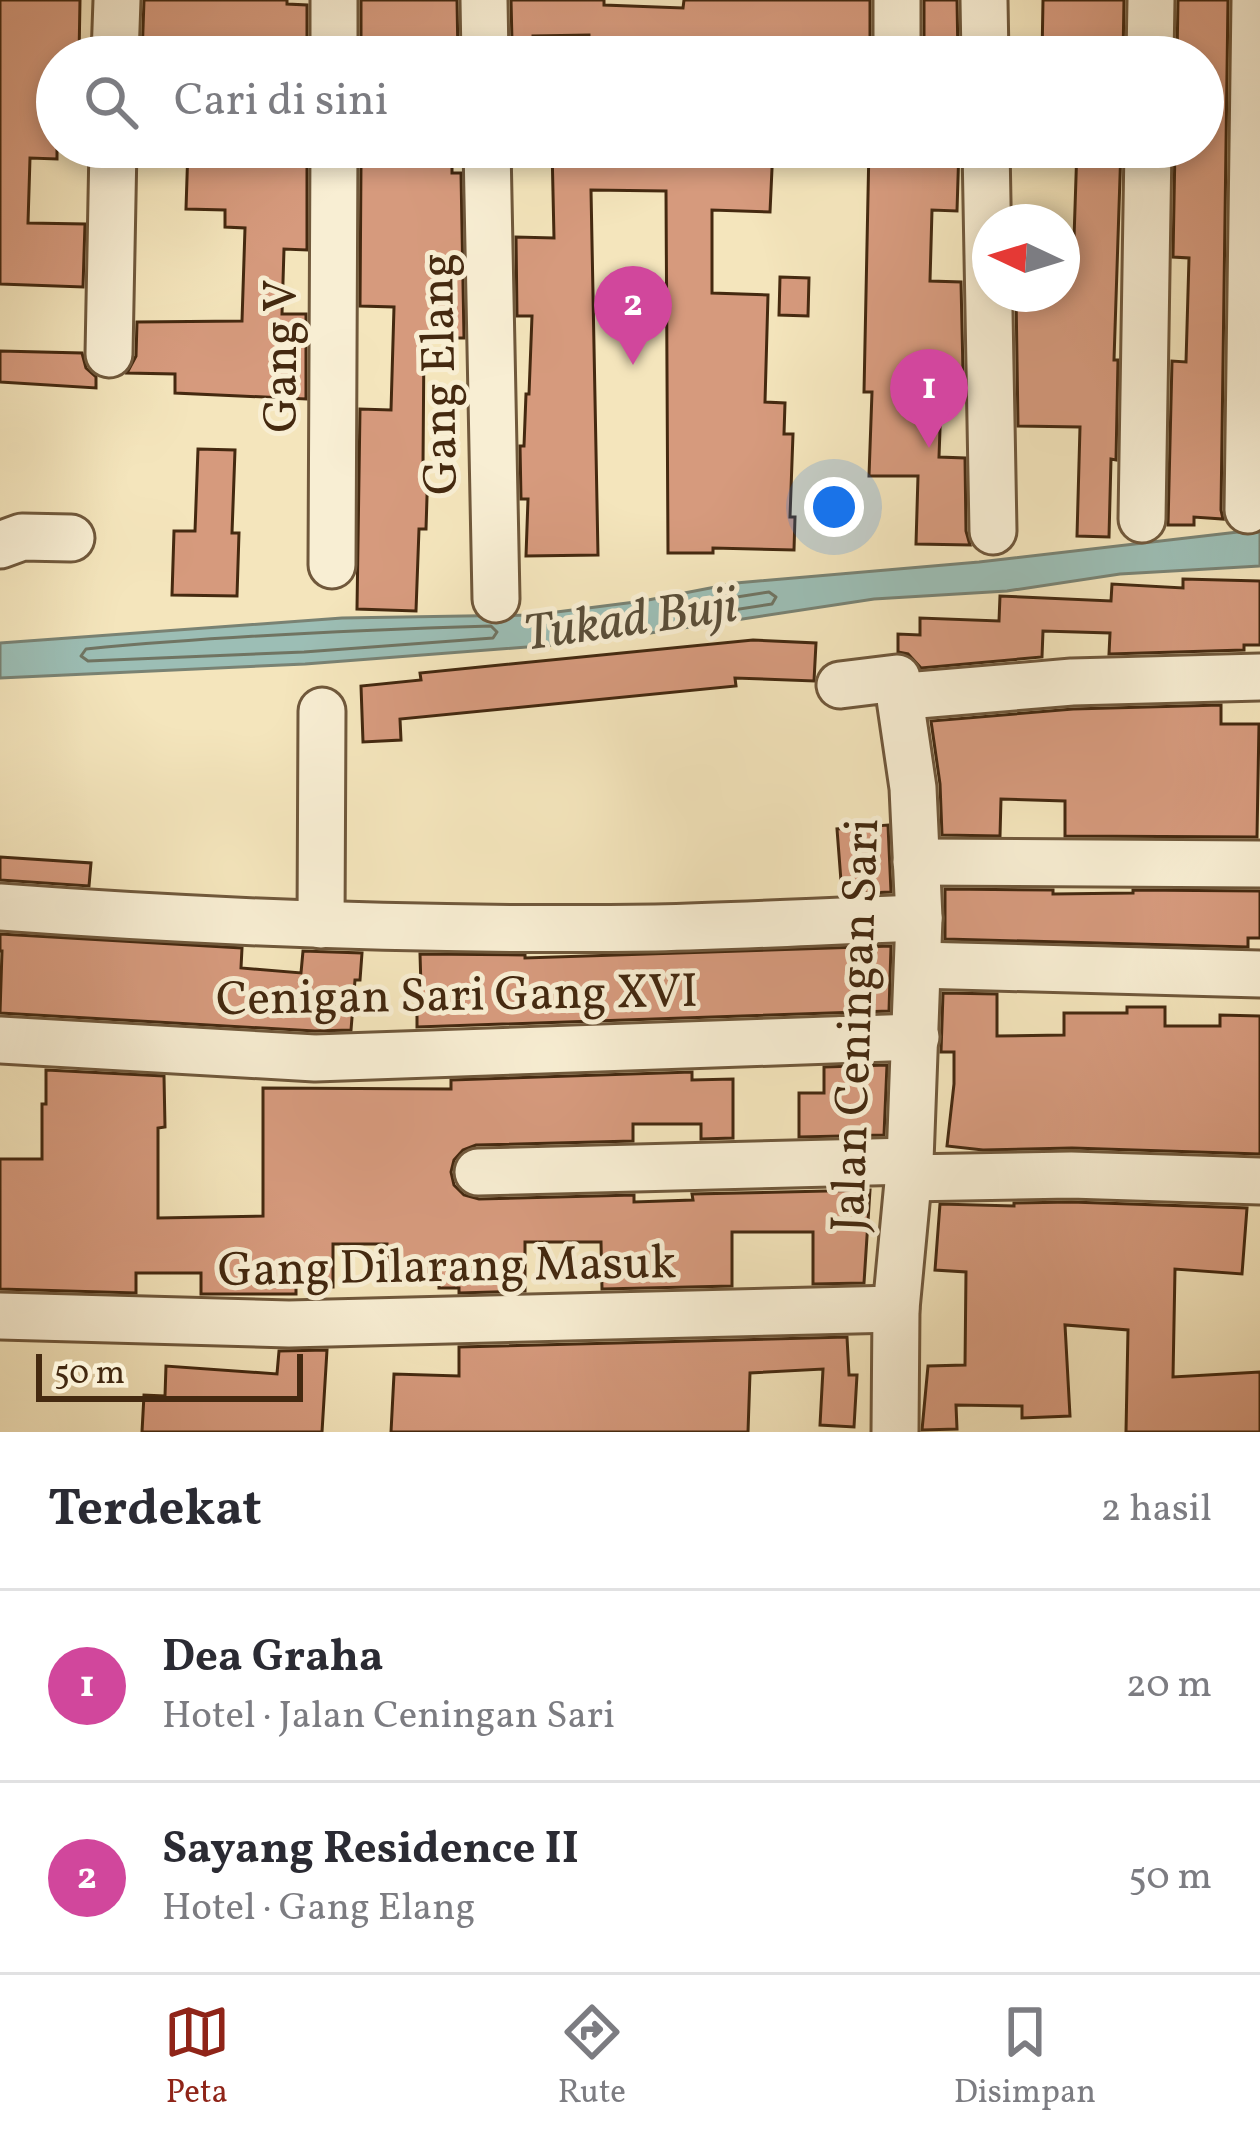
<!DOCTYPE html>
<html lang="id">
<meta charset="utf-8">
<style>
body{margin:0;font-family:Vollkorn,serif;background:#f7f7f7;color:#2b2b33}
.compass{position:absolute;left:972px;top:204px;width:108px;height:108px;border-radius:50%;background:#fff;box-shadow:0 6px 18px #0003;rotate:274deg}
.scale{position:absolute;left:36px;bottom:30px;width:267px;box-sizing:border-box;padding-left:12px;border:6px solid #442910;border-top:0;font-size:33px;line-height:42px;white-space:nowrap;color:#442910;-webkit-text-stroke:9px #f8eed3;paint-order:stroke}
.you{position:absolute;left:834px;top:507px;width:42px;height:42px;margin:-30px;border:9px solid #fff;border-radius:50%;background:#1a73e8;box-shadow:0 0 0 18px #1a73e833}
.badge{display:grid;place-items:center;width:78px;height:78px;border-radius:50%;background:#8f2418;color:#fff;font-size:39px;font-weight:700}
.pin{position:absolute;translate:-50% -99px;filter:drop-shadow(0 3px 6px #0008)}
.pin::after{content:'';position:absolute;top:63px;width:42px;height:36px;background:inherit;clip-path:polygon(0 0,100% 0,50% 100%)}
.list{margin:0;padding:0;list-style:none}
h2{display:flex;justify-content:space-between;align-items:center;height:156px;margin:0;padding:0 48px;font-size:51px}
h2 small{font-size:39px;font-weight:400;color:#7c7c81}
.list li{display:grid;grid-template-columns:78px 1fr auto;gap:36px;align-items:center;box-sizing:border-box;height:192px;padding:0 48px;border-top:3px solid #e1e1e2}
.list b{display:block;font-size:45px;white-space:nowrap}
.list p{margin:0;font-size:39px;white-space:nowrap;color:#7c7c81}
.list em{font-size:39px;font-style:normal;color:#7c7c81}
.icon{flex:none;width:66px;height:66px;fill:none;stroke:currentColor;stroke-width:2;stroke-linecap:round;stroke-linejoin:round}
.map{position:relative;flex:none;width:1260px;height:1432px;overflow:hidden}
.search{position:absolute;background:#fff;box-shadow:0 6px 18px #0003;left:36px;right:36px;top:36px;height:132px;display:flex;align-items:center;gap:30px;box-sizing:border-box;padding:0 42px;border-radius:66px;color:#7c7c81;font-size:45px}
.sheet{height:540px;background:#fff}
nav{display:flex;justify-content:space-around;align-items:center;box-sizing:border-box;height:168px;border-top:3px solid #e1e1e2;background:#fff;font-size:33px;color:#7c7c81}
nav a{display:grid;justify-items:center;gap:6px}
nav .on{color:#8f2418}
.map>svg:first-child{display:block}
.water{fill:#9cbeb5;stroke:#798273;stroke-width:3}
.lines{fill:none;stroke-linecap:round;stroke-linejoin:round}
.shore{stroke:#707462;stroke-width:3}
.building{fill:#d69a7d;stroke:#442910;stroke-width:3}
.minor-casing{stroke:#70583b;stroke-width:51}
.minor{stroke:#f8eed3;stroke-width:45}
.labels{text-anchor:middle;stroke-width:10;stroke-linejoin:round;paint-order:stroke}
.street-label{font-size:48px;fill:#442910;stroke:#f8eed3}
.water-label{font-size:51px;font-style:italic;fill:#5a4e39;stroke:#f8eed3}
</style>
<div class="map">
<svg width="1260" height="1432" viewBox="0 0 1260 1432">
<rect width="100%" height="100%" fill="#f4e5bc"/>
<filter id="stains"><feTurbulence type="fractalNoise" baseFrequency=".00167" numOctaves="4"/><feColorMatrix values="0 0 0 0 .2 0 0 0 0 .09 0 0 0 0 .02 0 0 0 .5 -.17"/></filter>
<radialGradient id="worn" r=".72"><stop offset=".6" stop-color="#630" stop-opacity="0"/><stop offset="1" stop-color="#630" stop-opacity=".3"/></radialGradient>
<polygon class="water" points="1238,532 1260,532 1260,566 1120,574 1007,591 874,599 591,642 305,664 0,678 0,643 342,618 533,615 643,601 736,583 979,562"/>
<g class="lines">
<g class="shore">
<polygon points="769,592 776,597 772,604 694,616 688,611 692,604"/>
<path d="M491 626 497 632 493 638 304 652 88 661 81 656 86 649C221 636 356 630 491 626Z"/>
</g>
</g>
<g class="building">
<polygon points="0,0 80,0 79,57 57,57 57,159 30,158 28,223 85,224 83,287 0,284"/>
<polygon points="144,0 287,0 287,4 307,5 307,57 142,57"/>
<polygon points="361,0 457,0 458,57 361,57"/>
<polygon points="511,0 604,0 604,5 683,8 684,0 870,0 870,57 781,57 781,44 685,41 684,57 590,57 589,35 533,36 533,43 512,42"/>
<polygon points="924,0 957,0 958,57 924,57"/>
<polygon points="1043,0 1124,0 1123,57 1042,57"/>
<polygon points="1178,0 1228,0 1221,510 1223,519 1194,517 1194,525 1168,525 1172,361 1186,362 1189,258 1173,257 1175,147 1203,147 1203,57 1177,57"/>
<polygon points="188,147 300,147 299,160 307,160 307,250 284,249 282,314 306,314 306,399 175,393 175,374 127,373 136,356 137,322 242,321 245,228 225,227 225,210 186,209"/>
<polygon points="552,147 773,147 770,212 712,210 712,293 768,295 765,402 785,403 784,434 793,434 790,517 795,517 794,550 713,548 713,553 668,553 666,191 591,190 598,555 526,556 528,499 521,499 520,446 524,446 526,394 529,394 532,316 517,316 516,237 554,238"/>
<polygon points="869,147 959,147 957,211 932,210 930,281 961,282 963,372 942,372 939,457 965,458 966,531 970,545 916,544 918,476 869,476 872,392 864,392"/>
<polygon points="1077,147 1121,147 1114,360 1118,360 1116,460 1111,459 1109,537 1077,536 1080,427 1018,426 1016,294 1062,294 1062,269 1073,269"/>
<polygon points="361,163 452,165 452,173 461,173 464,338 424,338 423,465 428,465 426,529 419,529 416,611 357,609 360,409 391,410 394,307 360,306"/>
<polygon points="780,277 809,278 808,316 779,315"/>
<polygon points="0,351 82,353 86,368 96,377 96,388 0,382"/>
<polygon points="198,449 235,450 232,533 239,533 237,596 172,595 174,531 195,531"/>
<polygon points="1183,579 1260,581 1260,645 1244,645 1244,650 1109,654 1110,633 1043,631 1042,657 921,668 908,654 898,652 898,634 920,635 920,618 999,621 1000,596 1111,601 1112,584 1183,588"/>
<polygon points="753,640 816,643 814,681 735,678 736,686 400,719 401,740 363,742 361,686 421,680 420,673"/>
<polygon points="1221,705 1221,724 1259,724 1257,837 1065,836 1065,801 1001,799 1000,836 942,835 940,784 931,721 1073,709"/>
<polygon points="888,825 891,892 842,894 837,829"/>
<polygon points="0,857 91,863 89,886 0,880"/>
<polygon points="945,889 1053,890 1053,894 1133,893 1133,890 1260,891 1260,938 1248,938 1248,947 945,939"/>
<polygon points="0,934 242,948 241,968 301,973 303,951 362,953 360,980 355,980 351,1030 315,1031 0,1013 2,951 0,951"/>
<polygon points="891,946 889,1011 417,1027 417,987 421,987 420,954 525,955 525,958"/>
<polygon points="943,993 997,994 997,1036 1064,1035 1064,1013 1127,1013 1127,1007 1165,1007 1165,1026 1220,1026 1220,1015 1260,1016 1260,1154 1072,1148 983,1150 947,1146 954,1084 954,1052 941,1052"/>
<polygon points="887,1065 884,1135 799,1137 799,1093 824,1093 824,1067"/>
<polygon points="46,1070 164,1076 165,1127 158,1128 158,1218 263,1216 263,1088 451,1089 451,1080 692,1072 692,1080 733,1079 733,1138 701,1139 701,1124 633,1124 633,1141 476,1145 463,1150 454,1160 451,1172 454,1185 464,1195 479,1199 634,1195 634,1202 693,1200 692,1194 870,1190 864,1283 813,1284 813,1232 732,1232 732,1286 602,1289 601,1242 525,1242 525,1291 459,1293 459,1288 439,1288 439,1282 387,1282 387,1244 333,1244 333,1287 296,1286 296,1294 201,1294 201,1273 136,1273 136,1293 0,1289 0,1159 42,1159 42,1104 46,1104"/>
<polygon points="1071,1202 1247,1208 1242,1274 1175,1269 1173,1377 1260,1372 1260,1432 1126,1432 1128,1330 1065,1325 1070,1416 1022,1418 1022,1406 956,1405 957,1429 922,1430 928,1366 965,1365 966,1272 935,1270 940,1204 1014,1206 1014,1203"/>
<polygon points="847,1337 849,1375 857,1375 854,1427 820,1425 823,1369 750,1373 748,1432 391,1432 394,1374 459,1376 459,1347"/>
<polygon points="327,1350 322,1432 142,1432 144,1395 165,1396 166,1366 277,1374 279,1351"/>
</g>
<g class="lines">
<defs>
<g id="minor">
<polyline points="484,0 485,57"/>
<polyline points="897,0 897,57"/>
<polyline points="984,0 985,57"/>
<polyline points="115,57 117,0"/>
<polyline points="334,57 334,0"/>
<polyline points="1150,57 1151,0"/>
<polyline points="487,147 496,599"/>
<polyline points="986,147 993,531"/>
<polyline points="109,354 113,147"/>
<polyline points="1248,510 1255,0"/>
<polyline points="1142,519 1148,147"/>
<polyline points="0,545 22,537 71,538"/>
<polyline points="332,565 334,147"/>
<polyline points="840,685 897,678 913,788 919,918 910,1161 896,1309 895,1432"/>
<polyline points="918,695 1072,682 1260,677"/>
<polyline points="916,862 1260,864"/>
<path d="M0 907C218 923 437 931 655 928 743 926 831 921 919 918"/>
<polyline points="321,925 322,711"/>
<polyline points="918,965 1260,974"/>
<polyline points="0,1040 315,1058 916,1037"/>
<polyline points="478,1172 910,1161"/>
<polyline points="908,1178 1071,1175 1260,1181"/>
<polyline points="0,1316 289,1324 896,1309"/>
</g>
</defs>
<use href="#minor" class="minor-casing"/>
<use href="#minor" class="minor"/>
</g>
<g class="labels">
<g class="street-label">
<text transform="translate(279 356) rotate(-90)" y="17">Gang V</text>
<text transform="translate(437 374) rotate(-91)" y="17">Gang Elang</text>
<text transform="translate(457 993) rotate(-1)" y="17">Cenigan Sari Gang XVI</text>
<text transform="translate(853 1025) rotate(-88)" y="17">Jalan Ceningan Sari</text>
<text transform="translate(447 1264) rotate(-1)" y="17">Gang Dilarang Masuk</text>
</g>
<g class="water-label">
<text transform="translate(630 617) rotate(-8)" y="18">Tukad Buji</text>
</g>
</g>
<rect width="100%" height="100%" filter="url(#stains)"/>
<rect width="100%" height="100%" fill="url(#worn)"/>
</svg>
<svg class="compass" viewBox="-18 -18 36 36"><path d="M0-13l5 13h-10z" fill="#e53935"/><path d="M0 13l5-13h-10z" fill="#7c7c81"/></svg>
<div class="scale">50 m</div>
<div class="you"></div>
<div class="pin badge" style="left:929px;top:448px;background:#d1479c">1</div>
<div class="pin badge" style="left:633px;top:365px;background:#d1479c">2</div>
<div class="search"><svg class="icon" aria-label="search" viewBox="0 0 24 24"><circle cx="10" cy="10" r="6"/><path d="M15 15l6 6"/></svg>Cari di sini</div>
</div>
<section class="sheet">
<h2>Terdekat<small>2 hasil</small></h2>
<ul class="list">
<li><span class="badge" style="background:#d1479c">1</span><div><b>Dea Graha</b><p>Hotel · Jalan Ceningan Sari</p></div><em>20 m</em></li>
<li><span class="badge" style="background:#d1479c">2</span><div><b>Sayang Residence II</b><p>Hotel · Gang Elang</p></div><em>50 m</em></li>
</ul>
</section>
<nav>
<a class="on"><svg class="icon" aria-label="map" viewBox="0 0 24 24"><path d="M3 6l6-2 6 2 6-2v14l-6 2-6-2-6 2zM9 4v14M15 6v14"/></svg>Peta</a>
<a><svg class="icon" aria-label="directions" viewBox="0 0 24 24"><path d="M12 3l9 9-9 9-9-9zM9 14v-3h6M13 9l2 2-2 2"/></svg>Rute</a>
<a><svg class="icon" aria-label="saved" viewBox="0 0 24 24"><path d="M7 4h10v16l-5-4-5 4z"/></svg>Disimpan</a>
</nav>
